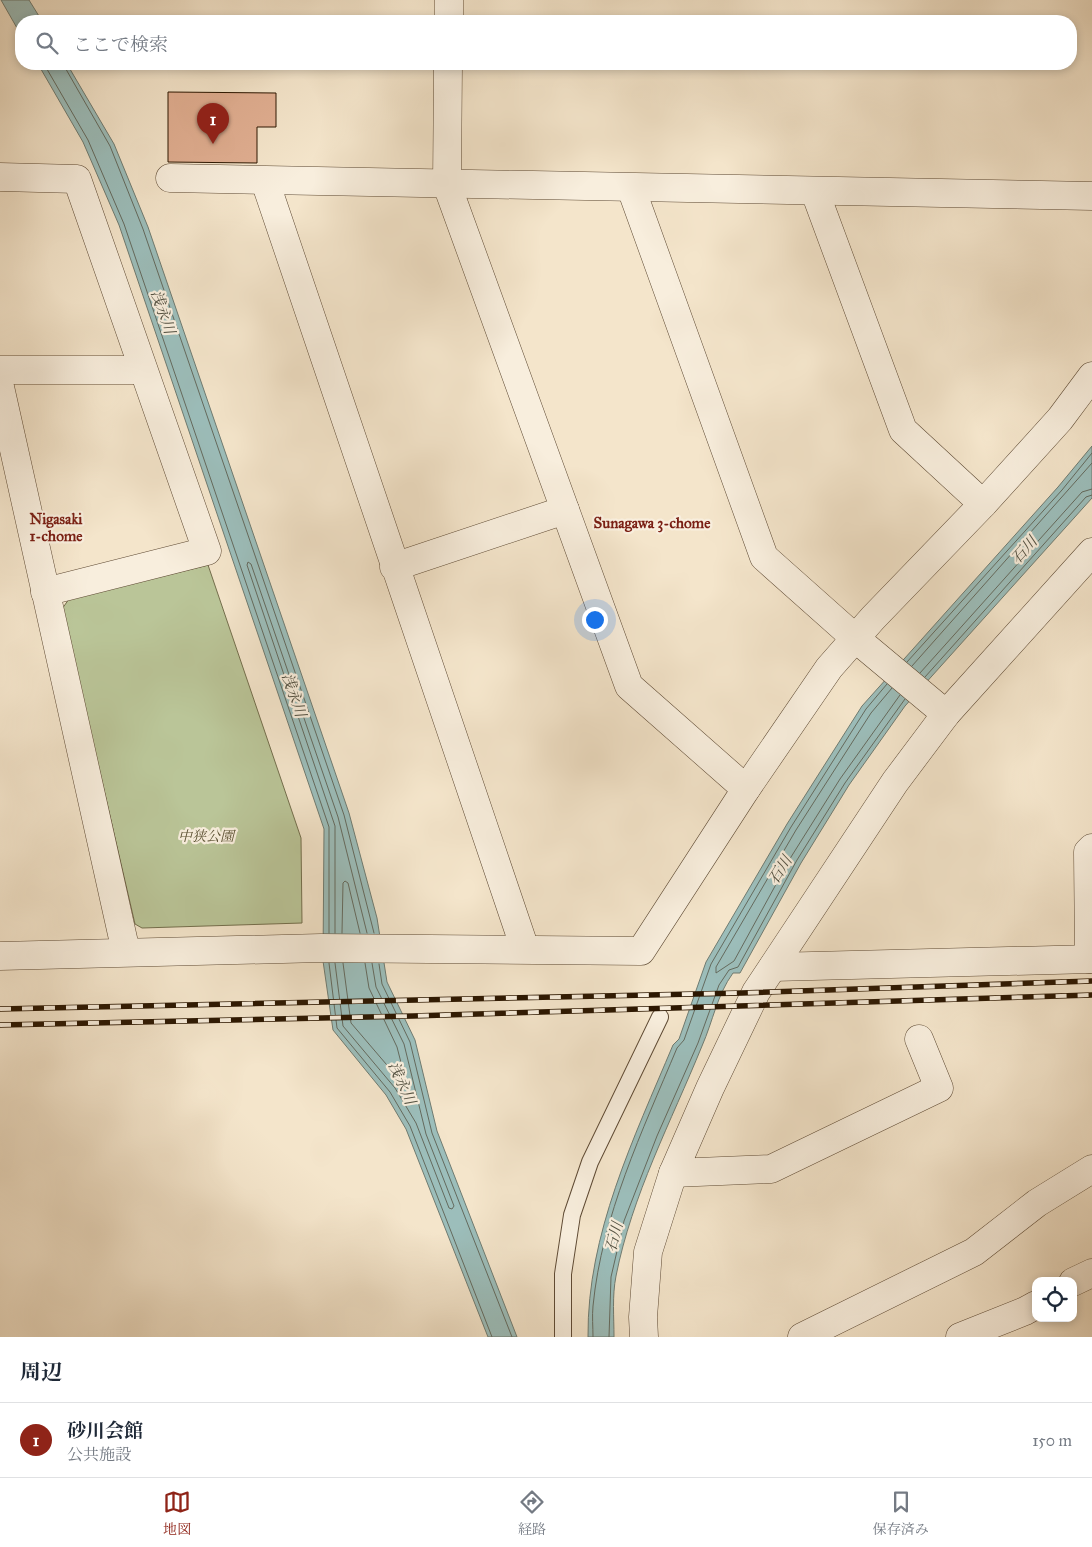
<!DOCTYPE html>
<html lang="ja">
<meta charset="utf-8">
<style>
body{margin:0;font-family:"IM FELL Great Primer","Noto Serif JP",serif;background:#f6f6f7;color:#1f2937}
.controls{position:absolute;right:15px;bottom:15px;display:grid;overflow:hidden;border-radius:10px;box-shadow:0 2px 8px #0003}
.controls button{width:45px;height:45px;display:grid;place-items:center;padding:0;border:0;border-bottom:1px solid #e0e1e3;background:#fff;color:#1f2937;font:25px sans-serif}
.you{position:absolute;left:594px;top:619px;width:18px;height:18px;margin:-12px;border:4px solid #fff;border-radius:50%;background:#1a73e8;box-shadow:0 0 0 8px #1a73e833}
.badge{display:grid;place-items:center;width:32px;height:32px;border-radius:50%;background:#8f2418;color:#fff;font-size:16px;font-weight:700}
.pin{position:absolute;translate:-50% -41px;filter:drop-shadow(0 1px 2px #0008)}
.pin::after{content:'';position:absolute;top:26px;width:18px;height:15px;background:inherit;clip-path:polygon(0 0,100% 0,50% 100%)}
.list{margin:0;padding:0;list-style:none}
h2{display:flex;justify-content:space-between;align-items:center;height:65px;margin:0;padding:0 20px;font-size:21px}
h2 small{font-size:16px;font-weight:400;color:#747a83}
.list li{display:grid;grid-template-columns:32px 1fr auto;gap:15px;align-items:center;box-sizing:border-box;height:75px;padding:0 20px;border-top:1px solid #e0e1e3}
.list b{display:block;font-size:19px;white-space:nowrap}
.list p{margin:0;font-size:16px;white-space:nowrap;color:#747a83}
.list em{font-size:16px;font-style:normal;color:#747a83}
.icon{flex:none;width:28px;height:28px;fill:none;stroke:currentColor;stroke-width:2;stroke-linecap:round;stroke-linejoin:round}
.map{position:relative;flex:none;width:1092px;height:1337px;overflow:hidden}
.search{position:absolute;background:#fff;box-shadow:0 2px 8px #0003;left:15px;right:15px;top:15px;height:55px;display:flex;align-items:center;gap:12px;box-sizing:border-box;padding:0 18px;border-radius:20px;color:#747a83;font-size:19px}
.sheet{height:140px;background:#fff}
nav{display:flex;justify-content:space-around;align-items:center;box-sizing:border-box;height:70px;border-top:1px solid #e0e1e3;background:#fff;font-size:14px;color:#747a83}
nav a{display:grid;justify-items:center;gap:2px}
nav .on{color:#8f2418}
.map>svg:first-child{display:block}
.green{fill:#bac598;stroke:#736e4c}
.water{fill:#9cbebb;stroke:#6f7b71}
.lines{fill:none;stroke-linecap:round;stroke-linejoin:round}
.shore{stroke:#646a5e;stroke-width:1}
.building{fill:#e0ae91;stroke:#2c1701}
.service-casing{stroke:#5e4a34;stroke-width:18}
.minor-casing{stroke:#5e4a34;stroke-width:29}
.tertiary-casing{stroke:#5e4a34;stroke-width:29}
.service{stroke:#f8eedd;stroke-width:16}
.minor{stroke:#f8eedd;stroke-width:28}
.tertiary{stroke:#f8eedd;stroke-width:28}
.rail-casing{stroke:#2c1701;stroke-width:5.5}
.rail{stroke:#f8eedd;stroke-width:4;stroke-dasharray:11;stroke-linecap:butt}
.labels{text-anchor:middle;stroke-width:4.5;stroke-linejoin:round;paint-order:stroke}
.park-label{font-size:14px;font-style:italic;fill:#5e5436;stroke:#f8eedd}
.water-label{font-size:15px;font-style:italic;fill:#535142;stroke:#f8eedd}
.neighbourhood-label{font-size:15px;font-weight:bold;fill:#7a1f14;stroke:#f8eedd}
</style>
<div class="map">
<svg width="1092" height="1337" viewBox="0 0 1092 1337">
<rect width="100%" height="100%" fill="#f4e5cb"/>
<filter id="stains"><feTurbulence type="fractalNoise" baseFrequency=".004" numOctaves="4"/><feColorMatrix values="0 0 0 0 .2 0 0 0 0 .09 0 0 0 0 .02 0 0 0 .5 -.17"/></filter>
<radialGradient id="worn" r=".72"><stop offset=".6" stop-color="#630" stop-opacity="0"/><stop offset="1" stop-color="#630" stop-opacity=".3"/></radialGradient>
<polygon class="green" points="208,565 301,838 302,923 142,928 135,924 62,609 69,599"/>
<g class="water">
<polygon points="1,0 29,0 42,21 21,21 21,35"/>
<polygon points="38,64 67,64 114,144 148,227 349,813 377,918 387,982 415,1040 437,1131 517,1337 488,1337 406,1129 386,1095 333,1030 323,961 324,829 119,225 83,142"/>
<path d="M1092 446V498L905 706 849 785 801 863 740 973H733C717 995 713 1021 702 1046 671 1122 632 1195 616 1276 612 1296 614 1317 614 1337H588C587 1234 634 1138 673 1045L679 1039 706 962 787 824 862 706 1058 487Z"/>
</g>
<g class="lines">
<g class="shore">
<polyline points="44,64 88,140 124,224 329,827 329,933"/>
<polyline points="63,64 110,146 143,229 344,815 374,933"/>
<polyline points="907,662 1062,490 1092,453"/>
<polyline points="912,666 1092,463"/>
<polyline points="920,673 1082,492 1092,489"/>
<polyline points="925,677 1086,497 1092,495"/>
<polyline points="892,688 871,713 796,830 716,967 716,973 734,961 791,857 840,779 900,695"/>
<polyline points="335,933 335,826 247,565 248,562 251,564 338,817 367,933"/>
<polyline points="342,933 343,883 345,881 348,883 360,933"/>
<polyline points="329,963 337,1028 390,1092 410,1126 492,1337"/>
<polyline points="335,963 343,1026 395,1088 416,1123 449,1208 452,1209 454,1206 426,1134 404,1044 376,987 372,963"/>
<polyline points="343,963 351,1023 404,1085 406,1082 397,1047 369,988 365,963"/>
<polyline points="379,964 382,984 410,1042 432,1133 512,1337"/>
<path d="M593 1337C593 1327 592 1316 593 1306 602 1215 642 1132 677 1048L684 1040 711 964 791 827 866 709 887 684"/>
<polyline points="609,1337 611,1277 624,1221 657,1136 698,1043 719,985 729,970 738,967 797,860 845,783 905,699"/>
</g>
</g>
<polygon class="building" points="168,92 276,93 276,127 257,127 257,163 168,162"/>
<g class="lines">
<defs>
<polyline id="service" points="563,1337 563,1274 572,1215 590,1162 660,1017"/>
<g id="minor">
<polyline points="449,21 449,0"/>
<polyline points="448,64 447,185 629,686 746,789"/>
<polyline points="0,177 77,179 207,551 45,592"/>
<polyline points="170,178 1092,196"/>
<polyline points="265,181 525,949"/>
<polyline points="631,188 764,557 855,638"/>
<polyline points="815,192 903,430 983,504"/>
<polyline points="0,370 143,370"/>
<polyline points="0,387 126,952"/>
<polyline points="394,567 565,510"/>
<polyline points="1089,959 1088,852 1092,848"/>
<polyline points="773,967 1092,959"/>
<polyline points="919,1039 939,1088 771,1169 673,1173 710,1088 756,992 895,782 946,714 1092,552"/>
<polyline points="1073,1282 1092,1273"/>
<polyline points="802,1337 974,1252 1037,1203 1092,1169"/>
<polyline points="960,1337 1025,1311 1036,1305"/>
</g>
<g id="tertiary">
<polyline points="855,638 946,714"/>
<polyline points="0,956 321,948 641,951 746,789 829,668 873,618 983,504 1060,419 1092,376"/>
<polyline points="644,1337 643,1317 648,1252 673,1173"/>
</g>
</defs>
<use href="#service" class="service-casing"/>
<use href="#minor" class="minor-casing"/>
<use href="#tertiary" class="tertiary-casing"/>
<use href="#service" class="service"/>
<use href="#minor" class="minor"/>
<use href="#tertiary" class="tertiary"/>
<defs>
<g id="rail">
<polyline points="0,1009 742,993 1092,981"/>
<polyline points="0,1025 413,1016 1092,995"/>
</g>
</defs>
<use href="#rail" class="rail-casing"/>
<use href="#rail" class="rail"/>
</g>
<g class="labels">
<g class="park-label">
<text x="206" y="841">中狭公園</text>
</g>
<g class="water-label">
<text transform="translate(163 312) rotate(71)" y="5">浅永川</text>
<text transform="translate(1024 550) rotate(-48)" y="5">石川</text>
<text transform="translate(294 695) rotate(71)" y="5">浅永川</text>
<text transform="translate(780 870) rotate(-58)" y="5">石川</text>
<text transform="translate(402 1083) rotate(66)" y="5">浅永川</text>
<text transform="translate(614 1237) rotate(-75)" y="5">石川</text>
</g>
<g class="neighbourhood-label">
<text x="56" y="524">Nigasaki<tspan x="56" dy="17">1-chome</tspan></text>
<text x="652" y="528">Sunagawa 3-chome</text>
</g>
</g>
<rect width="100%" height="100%" filter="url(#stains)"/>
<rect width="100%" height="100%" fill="url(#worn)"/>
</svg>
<div class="controls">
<button><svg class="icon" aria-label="locate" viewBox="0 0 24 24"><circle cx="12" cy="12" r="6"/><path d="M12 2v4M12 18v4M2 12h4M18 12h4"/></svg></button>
</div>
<div class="you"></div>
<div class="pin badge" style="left:213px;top:144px">1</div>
<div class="search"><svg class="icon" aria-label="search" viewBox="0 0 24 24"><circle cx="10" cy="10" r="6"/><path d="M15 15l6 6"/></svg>ここで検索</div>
</div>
<section class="sheet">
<h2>周辺<small></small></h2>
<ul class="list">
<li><span class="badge">1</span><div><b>砂川会館</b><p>公共施設</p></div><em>150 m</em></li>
</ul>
</section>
<nav>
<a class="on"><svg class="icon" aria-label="map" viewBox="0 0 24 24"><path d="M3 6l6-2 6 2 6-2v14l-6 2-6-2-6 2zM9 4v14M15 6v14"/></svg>地図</a>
<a><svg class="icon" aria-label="directions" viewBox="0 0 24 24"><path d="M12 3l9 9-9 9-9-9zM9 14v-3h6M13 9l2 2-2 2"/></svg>経路</a>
<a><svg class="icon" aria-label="saved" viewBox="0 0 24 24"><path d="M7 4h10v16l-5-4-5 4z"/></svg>保存済み</a>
</nav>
